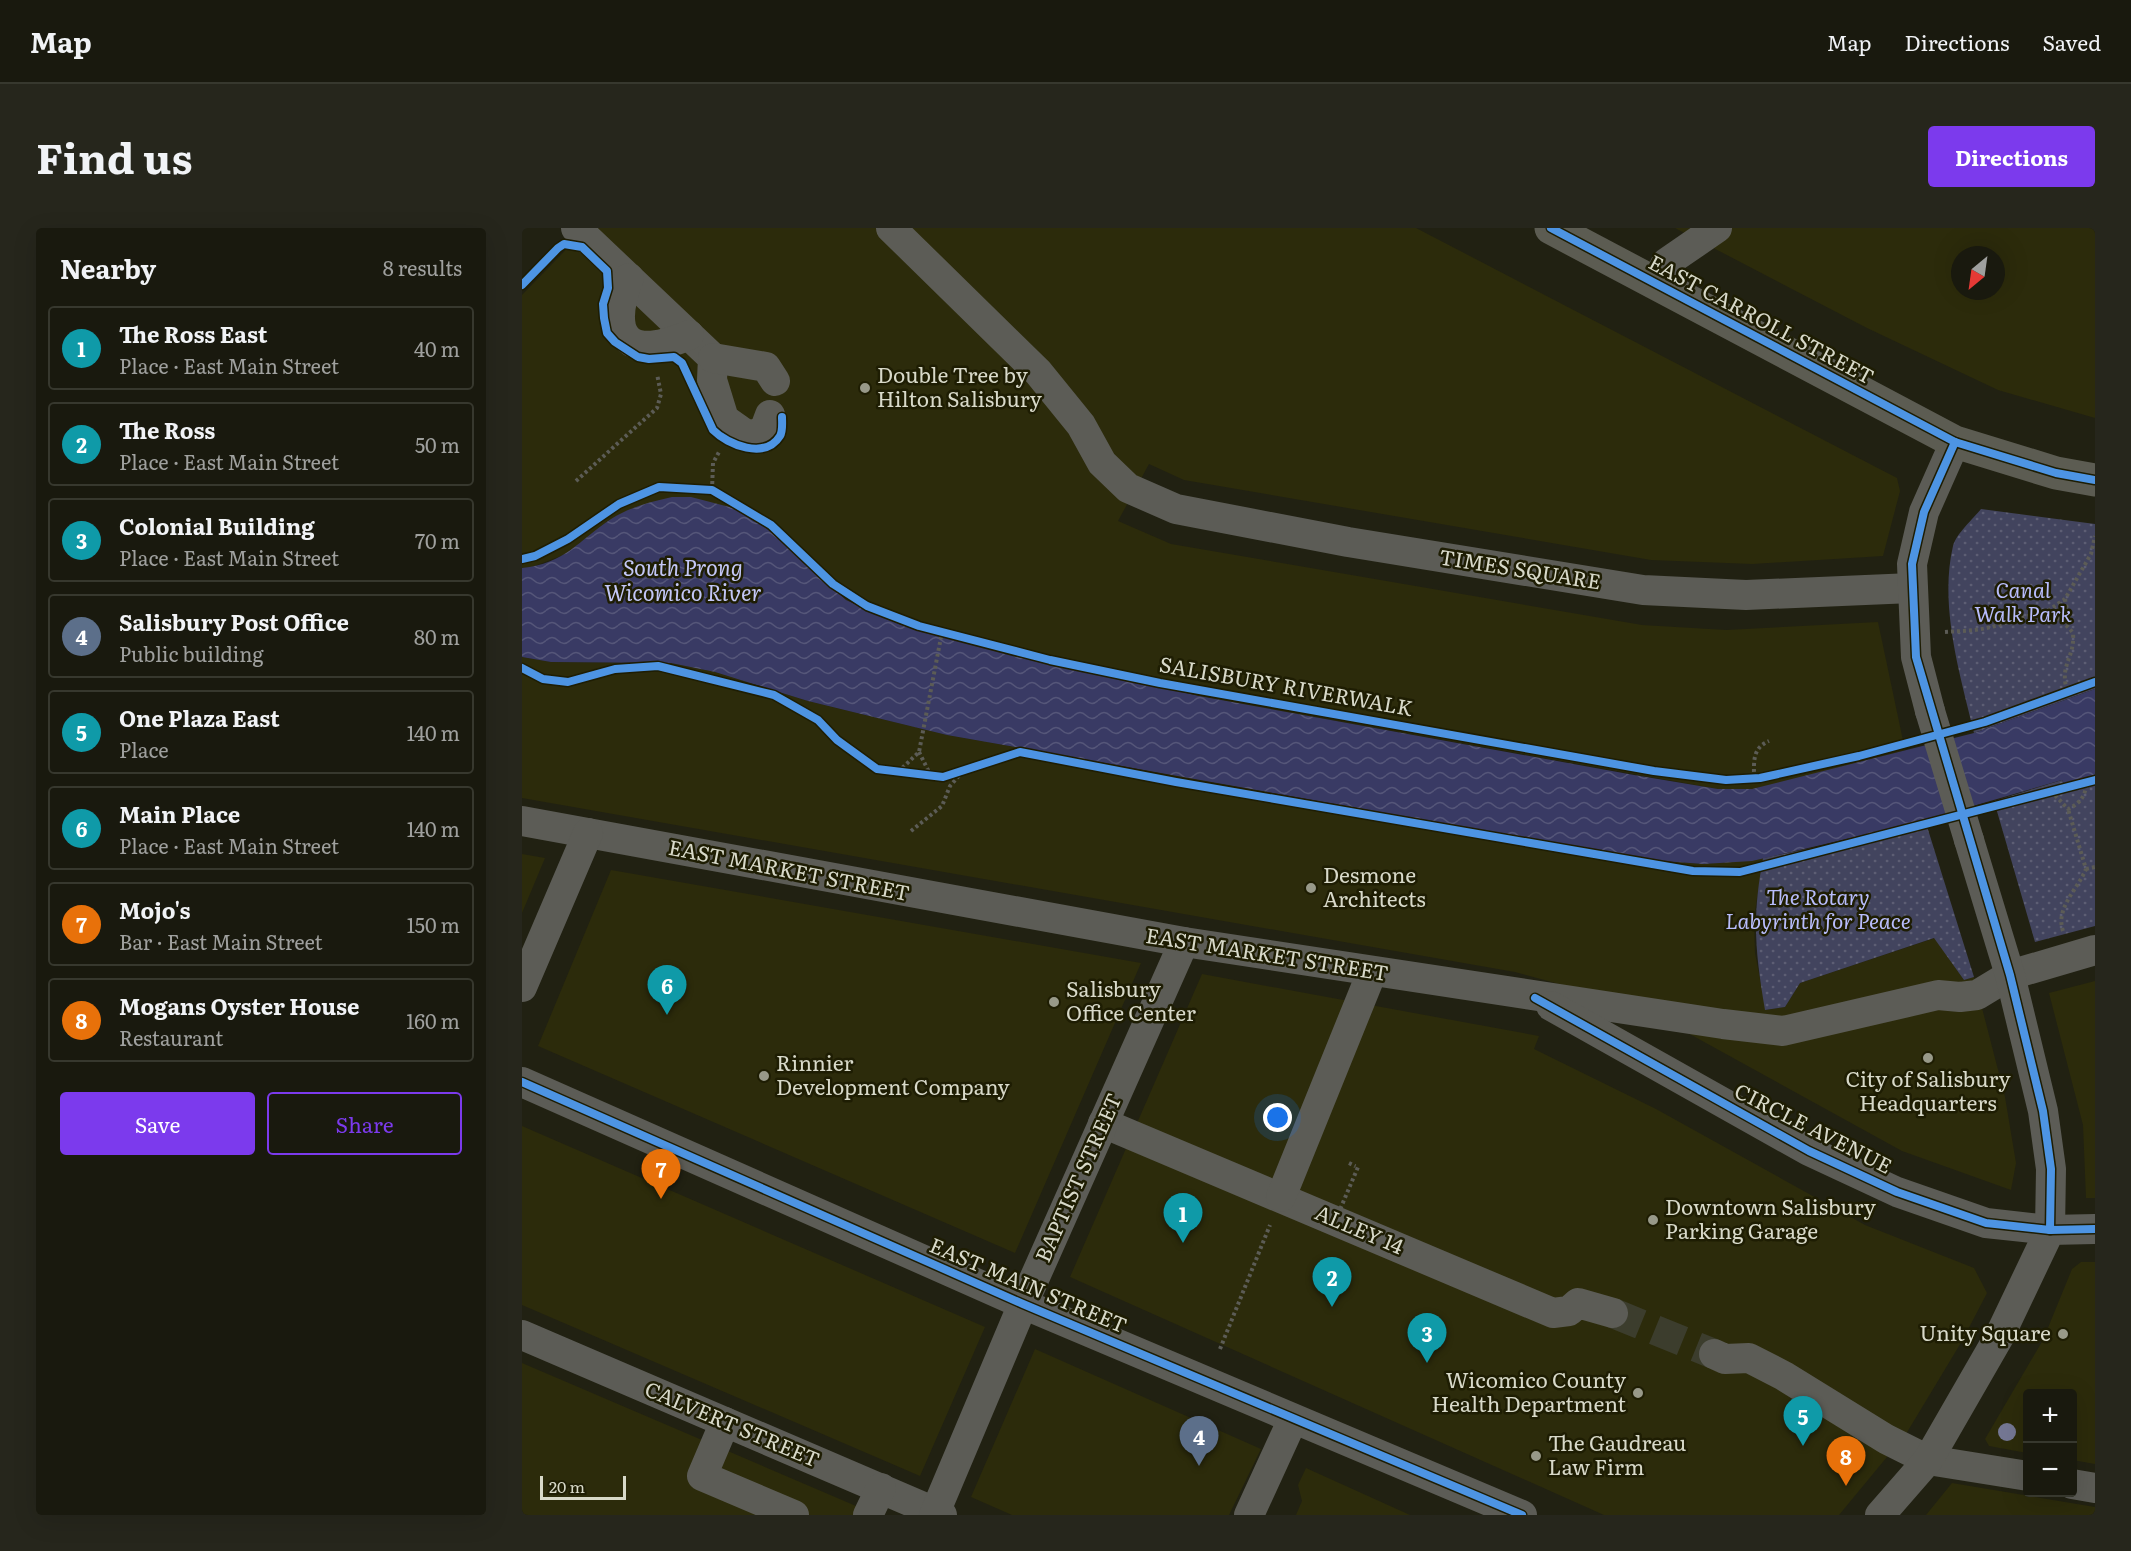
<!DOCTYPE html>
<meta charset="utf-8">
<style>
body{margin:0;font-family:Literata,serif;background:#26261c;color:#f1f3f6}
.controls{position:absolute;right:18px;bottom:18px;display:grid;overflow:hidden;border-radius:6px;box-shadow:0 6px 24px #0002}
.controls button{width:54px;height:54px;display:grid;place-items:center;padding:0;border:0;border-bottom:2px solid #37382e;background:#19190e;color:#f1f3f6;font:30px sans-serif}
.compass{position:absolute;left:1429px;top:18px;width:54px;height:54px;border-radius:50%;background:#19190e;box-shadow:0 6px 24px #0002;rotate:209deg}
.scale{position:absolute;left:18px;bottom:15px;width:86px;box-sizing:border-box;padding-left:6px;border:3px solid #d8d9c9;border-top:0;font-size:16px;line-height:21px;white-space:nowrap;color:#d8d9c9;-webkit-text-stroke:4px #1e1d03;paint-order:stroke}
.you{position:absolute;left:756px;top:890px;width:21px;height:21px;margin:-15px;border:4px solid #fff;border-radius:50%;background:#1a73e8;box-shadow:0 0 0 9px #1a73e833}
.badge{display:grid;place-items:center;width:39px;height:39px;border-radius:50%;background:#7c3aed;color:#fff;font-size:20px;font-weight:700}
.pin{position:absolute;translate:-50% -50px;filter:drop-shadow(0 2px 3px #0008)}
.pin::after{content:'';position:absolute;top:32px;width:21px;height:18px;background:inherit;clip-path:polygon(0 0,100% 0,50% 100%)}
.list{margin:0;padding:0;list-style:none}
h2{display:flex;justify-content:space-between;align-items:center;height:78px;margin:0;padding:0 24px;font-size:26px}
h2 small{font-size:20px;font-weight:400;color:#9fa09e}
.list li{display:grid;grid-template-columns:39px 1fr auto;gap:18px;align-items:center;box-sizing:border-box;height:84px;margin:0 12px 12px;padding:0 12px;border:2px solid #37382e;border-radius:6px}
.list b{display:block;font-size:22px;white-space:nowrap}
.list p{margin:0;font-size:20px;white-space:nowrap;color:#9fa09e}
.list em{font-size:20px;font-style:normal;color:#9fa09e}
.actions{display:flex;gap:12px;padding:18px 24px}
.actions a{flex:1;padding:14px 0;border:2px solid #7c3aed;border-radius:6px;text-align:center;font-size:21px;color:#7c3aed}
.actions .main{background:#7c3aed;color:#fff}
.map{position:relative;flex:none;width:1573px;height:1287px;overflow:hidden;border-radius:6px}
header{display:flex;align-items:center;gap:36px;box-sizing:border-box;height:84px;padding:0 30px;background:#19190e;border-bottom:2px solid #37382e}
header strong{font-size:28px}
nav{display:flex;gap:33px;margin-inline-start:auto;font-size:21px}
.intro{display:flex;align-items:center;justify-content:space-between;box-sizing:border-box;height:144px;padding:0 36px}
h1{margin:0;font-size:42px}
.button{padding:15px 27px;border-radius:6px;background:#7c3aed;color:#fff;font-size:21px;font-weight:700}
main{display:flex;gap:36px;padding:0 36px}
aside{flex:1;background:#19190e;border-radius:6px;box-shadow:0 6px 24px #0002}
.map>svg:first-child{display:block}
.built{fill:#2c2b0b;fill-rule:evenodd}
.park{fill:url(#park-dots)}
.water{fill:url(#water-waves)}
.lines{fill:none;stroke-linecap:round;stroke-linejoin:round}
.minor-tunnel{stroke:#3c3d2d;stroke-width:30;stroke-dasharray:30 15;stroke-linecap:butt}
.path{stroke:#5c5c56;stroke-width:4;stroke-dasharray:3 3;stroke-linecap:butt}
.minor{stroke:#5c5c56;stroke-width:30}
.major{stroke:#5c5c52;stroke-width:33}
.path-bridge{stroke:#5c5c56;stroke-width:4;stroke-dasharray:3 3;stroke-linecap:butt}
.minor-bridge{stroke:#5c5c56;stroke-width:30}
.cycleway-casing{stroke:#1e1d03;stroke-width:11}
.cycleway{stroke:#4d94e3;stroke-width:8}
.tree{fill:#747793}
.poi-dot{fill:#989989;stroke:#1e1d03;stroke-width:2}
.labels{text-anchor:middle;stroke-width:5;stroke-linejoin:round;paint-order:stroke}
.street-label{font-size:21px;fill:#d8d9c9;stroke:#1e1d03}
.poi-label{font-size:21px;fill:#d8d9c9;stroke:#1e1d03;text-anchor:start}
.park-label{font-size:21px;font-style:italic;fill:#b8bdfc;stroke:#1e1d03}
.water-label{font-size:22px;font-style:italic;fill:#c3c7f7;stroke:#1e1d03}
</style>
<header>
<strong>Map</strong>
<nav><a>Map</a><a>Directions</a><a>Saved</a></nav>
</header>
<div class="intro"><h1>Find us</h1><a class="button">Directions</a></div>
<main>
<aside>
<h2>Nearby<small>8 results</small></h2>
<ul class="list">
<li><span class="badge" style="background:#0f9aa8">1</span><div><b>The Ross East</b><p>Place · East Main Street</p></div><em>40 m</em></li>
<li><span class="badge" style="background:#0f9aa8">2</span><div><b>The Ross</b><p>Place · East Main Street</p></div><em>50 m</em></li>
<li><span class="badge" style="background:#0f9aa8">3</span><div><b>Colonial Building</b><p>Place · East Main Street</p></div><em>70 m</em></li>
<li><span class="badge" style="background:#5c6f8a">4</span><div><b>Salisbury Post Office</b><p>Public building</p></div><em>80 m</em></li>
<li><span class="badge" style="background:#0f9aa8">5</span><div><b>One Plaza East</b><p>Place</p></div><em>140 m</em></li>
<li><span class="badge" style="background:#0f9aa8">6</span><div><b>Main Place</b><p>Place · East Main Street</p></div><em>140 m</em></li>
<li><span class="badge" style="background:#e8710a">7</span><div><b>Mojo's</b><p>Bar · East Main Street</p></div><em>150 m</em></li>
<li><span class="badge" style="background:#e8710a">8</span><div><b>Mogans Oyster House</b><p>Restaurant</p></div><em>160 m</em></li>
</ul>
<div class="actions"><a class="main">Save</a><a>Share</a></div>
</aside>
<div class="map">
<svg width="1573" height="1287" viewBox="0 0 1573 1287">
<defs>
<pattern id="park-dots" width="8" height="8" patternUnits="userSpaceOnUse" patternTransform="scale(1.5)"><rect width="8" height="8" fill="#42445e"/><path d="M2 2h.1M6 6h.1" fill="none" stroke="#5d5e74" stroke-width="1.8" stroke-linecap="round"/></pattern>
<pattern id="water-waves" width="16" height="10" patternUnits="userSpaceOnUse" patternTransform="scale(1.5)"><rect width="16" height="10" fill="#393a64"/><path d="M0 5q4-4 8 0t8 0" fill="none" stroke="#555679"/></pattern>
</defs>
<rect width="100%" height="100%" fill="#212112"/>
<g class="built">
<polygon points="65,0 894,0 1375,250 1378,263 1361,328 1230,336 1129,332 662,252 627,236 596,293 649,316 1120,397 1204,402 1356,394 1383,522 1259,555 1230,561 1196,561 677,468 531,436 377,396 324,372 243,299 219,282 87,292 49,324 10,339 0,340 0,67"/>
<path d="M1153 0H1573V190L1476 162 1345 100ZM1438 27H1474V63H1438Z"/>
<polygon points="0,429 29,434 149,435 193,444 286,473 425,507 1128,632 1181,636 1241,630 1232,690 1233,725 1244,782 1263,779 1278,755 1413,710 1442,752 1452,749 1483,869 1494,935 1489,962 1380,923 1115,777 993,744 0,570"/>
<polygon points="0,626 23,630 0,685"/>
<polygon points="89,642 619,735 493,1025 16,818"/>
<polygon points="680,746 1017,808 1012,821 1134,881 1343,997 1452,1040 1465,1065 1440,1113 1384,1206 1317,1287 1082,1287 548,1049"/>
<polygon points="1573,753 1573,970 1564,970 1561,897 1527,765"/>
<polygon points="0,898 463,1099 398,1248 0,1077"/>
<polygon points="1559,1034 1573,1034 1573,1236 1551,1232 1550,1166 1506,1166 1505,1225 1467,1218 1463,1211 1521,1112 1550,1041"/>
<polygon points="513,1121 739,1221 707,1287 490,1287 449,1269"/>
<polygon points="0,1135 355,1287 0,1287"/>
<polygon points="784,1240 888,1287 774,1287 780,1273 776,1257"/>
<polygon points="1430,1255 1573,1279 1573,1287 1404,1287"/>
</g>
<g class="park">
<path d="M1459 281 1573 296V461L1452 505C1438 446 1417 378 1431 318 1434 306 1451 291 1459 281Z"/>
<polygon points="1573,549 1573,698 1513,714 1472,573 1540,552 1543,557"/>
<path d="M1403 592 1452 749 1442 752 1412 710 1278 755 1263 779 1243 782C1233 723 1230 690 1241 630L1314 615Z"/>
</g>
<path class="water" d="M150 269H169L219 282 243 299 324 372 377 396 433 411 677 468 1112 547 1196 561H1230L1452 505 1573 461V549L1543 557 1540 552 1389 596 1230 633 1181 636 1128 632 425 507 286 473 193 444 149 435 29 434 0 429V340C43 336 57 312 89 291 108 279 128 274 150 269Z"/>
<g class="lines">
<polyline class="minor-tunnel" points="1091,1085 1192,1126"/>
<g class="path">
<polyline points="54,253 135,180 139,166 135,146"/>
<polyline points="190,262 191,235 197,224"/>
<polyline points="0,331 13,328 46,311 97,276 137,259 190,262 249,297 311,356 345,378 397,398 528,432 638,455 1132,543 1204,552 1238,550 1387,515"/>
<polyline points="1543,371 1547,391 1544,396"/>
<polyline points="1521,386 1543,371 1569,326 1573,308"/>
<path d="M1423 404C1437 403 1451 403 1465 400 1498 393 1525 371 1551 405 1553 432 1536 436 1546 466"/>
<polyline points="0,440 21,451 46,454 93,441 136,438 252,467 296,492 315,512 355,541 421,549 498,524 654,554 1171,643 1218,644 1412,593"/>
<polyline points="1444,499 1546,466 1573,454"/>
<polyline points="397,524 409,548"/>
<polyline points="376,544 397,524 420,404"/>
<path d="M1232 550C1232 534 1230 520 1247 513"/>
<path d="M1529 563 1546 581C1559 575 1563 568 1565 554"/>
<polyline points="1466,579 1573,552"/>
<polyline points="389,603 420,578 428,558 442,542"/>
<polyline points="1564,641 1573,639"/>
<path d="M1541 703C1533 680 1556 661 1564 641L1546 581"/>
<polyline points="827,935 833,938"/>
<polyline points="698,1121 748,997"/>
</g>
<g class="minor">
<polyline points="54,0 191,130 190,152 202,191 226,208 242,203 248,187"/>
<polyline points="369,0 516,144 559,197 580,235 606,260 654,281 826,314 1121,362 1224,367 1390,360"/>
<path d="M107 50C83 111 108 133 167 107"/>
<polyline points="1134,56 1144,35 1195,0"/>
<polyline points="191,130 244,139 253,153"/>
<polyline points="1408,483 1394,429 1390,336 1402,284 1433,214"/>
<polyline points="0,593 662,714 1201,796 1261,803 1416,767 1438,769 1455,767 1488,747 1573,722"/>
<polyline points="0,759 66,605"/>
<polyline points="1029,778 1287,923 1375,964 1464,995 1528,1002 1573,1001"/>
<polyline points="0,854 501,1076 1000,1287"/>
<polyline points="581,895 1031,1085 1047,1083 1056,1075 1091,1085"/>
<polyline points="759,969 850,744"/>
<polyline points="0,1107 420,1287"/>
<polyline points="1192,1126 1203,1131 1227,1130 1262,1148 1364,1211 1406,1232 1506,1248"/>
<polyline points="203,1194 180,1248 272,1287"/>
<polyline points="1550,1256 1573,1260"/>
<polyline points="346,1287 359,1260"/>
<polyline points="412,1287 501,1076 662,714"/>
<polyline points="727,1287 771,1191"/>
<polyline points="1358,1287 1406,1232 1478,1107 1528,1002 1529,941 1521,883 1488,747 1447,612"/>
</g>
<polyline class="major" points="1029,0 1433,214 1534,245 1573,252"/>
<polyline class="path-bridge" points="809,1003 836,939 833,938"/>
<polyline class="minor-bridge" points="1408,483 1447,612"/>
<defs>
<g id="cycleway">
<polyline points="1029,0 1433,214 1534,245 1573,252"/>
<path d="M0 57 36 20 42 16 60 19 85 43 86 60 81 76 82 90 85 105 93 114 116 129 127 131 152 129 160 135 191 202C206 217 243 232 258 208 261 203 260 195 260 189"/>
<polyline points="1433,214 1402,284 1390,336 1394,429 1488,747 1521,883 1529,941 1528,1002"/>
<polyline points="0,331 13,328 46,311 97,276 137,259 190,262 249,297 311,356 345,378 397,398 528,432 638,455 1132,543 1204,552 1238,550 1337,528 1463,494 1573,454"/>
<polyline points="0,440 21,451 46,454 93,441 136,438 252,467 296,492 315,512 355,541 421,549 498,524 654,554 1171,643 1218,644 1573,552"/>
<polyline points="1013,770 1287,923 1375,964 1464,995 1528,1002 1573,1001"/>
<polyline points="0,854 501,1076 1000,1287"/>
</g>
</defs>
<use href="#cycleway" class="cycleway-casing"/>
<use href="#cycleway" class="cycleway"/>
</g>
<circle class="tree" cx="1485" cy="1204" r="9"/>
<g class="poi-dot">
<circle cx="343" cy="160" r="6"/>
<circle cx="789" cy="660" r="6"/>
<circle cx="532" cy="774" r="6"/>
<circle cx="1406" cy="830" r="6"/>
<circle cx="242" cy="848" r="6"/>
<circle cx="1131" cy="992" r="6"/>
<circle cx="1541" cy="1106" r="6"/>
<circle cx="1116" cy="1165" r="6"/>
<circle cx="1014" cy="1228" r="6"/>
</g>
<g class="labels">
<g class="street-label">
<text transform="translate(1239 92) rotate(28)" y="7">EAST CARROLL STREET</text>
<text transform="translate(998 342) rotate(9)" y="7">TIMES SQUARE</text>
<text transform="translate(764 459) rotate(10)" y="7">SALISBURY RIVERWALK</text>
<text transform="translate(267 643) rotate(11)" y="7">EAST MARKET STREET</text>
<text transform="translate(745 727) rotate(9)" y="7">EAST MARKET STREET</text>
<text transform="translate(1291 901) rotate(27)" y="7">CIRCLE AVENUE</text>
<text transform="translate(557 950) rotate(-66)" y="7">BAPTIST STREET</text>
<text transform="translate(837 1002) rotate(23)" y="7">ALLEY 14</text>
<text transform="translate(506 1058) rotate(23)" y="7">EAST MAIN STREET</text>
<text transform="translate(210 1197) rotate(23)" y="7">CALVERT STREET</text>
</g>
<g class="poi-label">
<text x="355" y="155">Double Tree by<tspan x="355" dy="24">Hilton Salisbury</tspan></text>
<text x="801" y="655">Desmone<tspan x="801" dy="24">Architects</tspan></text>
<text x="544" y="769">Salisbury<tspan x="544" dy="24">Office Center</tspan></text>
<text x="254" y="843">Rinnier<tspan x="254" dy="24">Development Company</tspan></text>
<text x="1406" y="859" text-anchor="middle">City of Salisbury<tspan x="1406" dy="24">Headquarters</tspan></text>
<text x="1143" y="987">Downtown Salisbury<tspan x="1143" dy="24">Parking Garage</tspan></text>
<text x="1529" y="1113" text-anchor="end">Unity Square</text>
<text x="1104" y="1160" text-anchor="end">Wicomico County<tspan x="1104" dy="24">Health Department</tspan></text>
<text x="1026" y="1223">The Gaudreau<tspan x="1026" dy="24">Law Firm</tspan></text>
</g>
<g class="park-label">
<text x="1501" y="370">Canal<tspan x="1501" dy="24">Walk Park</tspan></text>
<text x="1296" y="677">The Rotary<tspan x="1296" dy="24">Labyrinth for Peace</tspan></text>
</g>
<g class="water-label">
<text x="161" y="348">South Prong<tspan x="161" dy="25">Wicomico River</tspan></text>
</g>
</g>
</svg>
<div class="controls">
<button>+</button>
<button>−</button>
</div>
<svg class="compass" viewBox="-18 -18 36 36"><path d="M0-13l5 13h-10z" fill="#e53935"/><path d="M0 13l5-13h-10z" fill="#9fa09e"/></svg>
<div class="scale">20 m</div>
<div class="you"></div>
<div class="pin badge" style="left:661px;top:1015px;background:#0f9aa8">1</div>
<div class="pin badge" style="left:810px;top:1079px;background:#0f9aa8">2</div>
<div class="pin badge" style="left:905px;top:1135px;background:#0f9aa8">3</div>
<div class="pin badge" style="left:677px;top:1238px;background:#5c6f8a">4</div>
<div class="pin badge" style="left:1281px;top:1218px;background:#0f9aa8">5</div>
<div class="pin badge" style="left:145px;top:787px;background:#0f9aa8">6</div>
<div class="pin badge" style="left:139px;top:971px;background:#e8710a">7</div>
<div class="pin badge" style="left:1324px;top:1258px;background:#e8710a">8</div>
</div>
</main>
